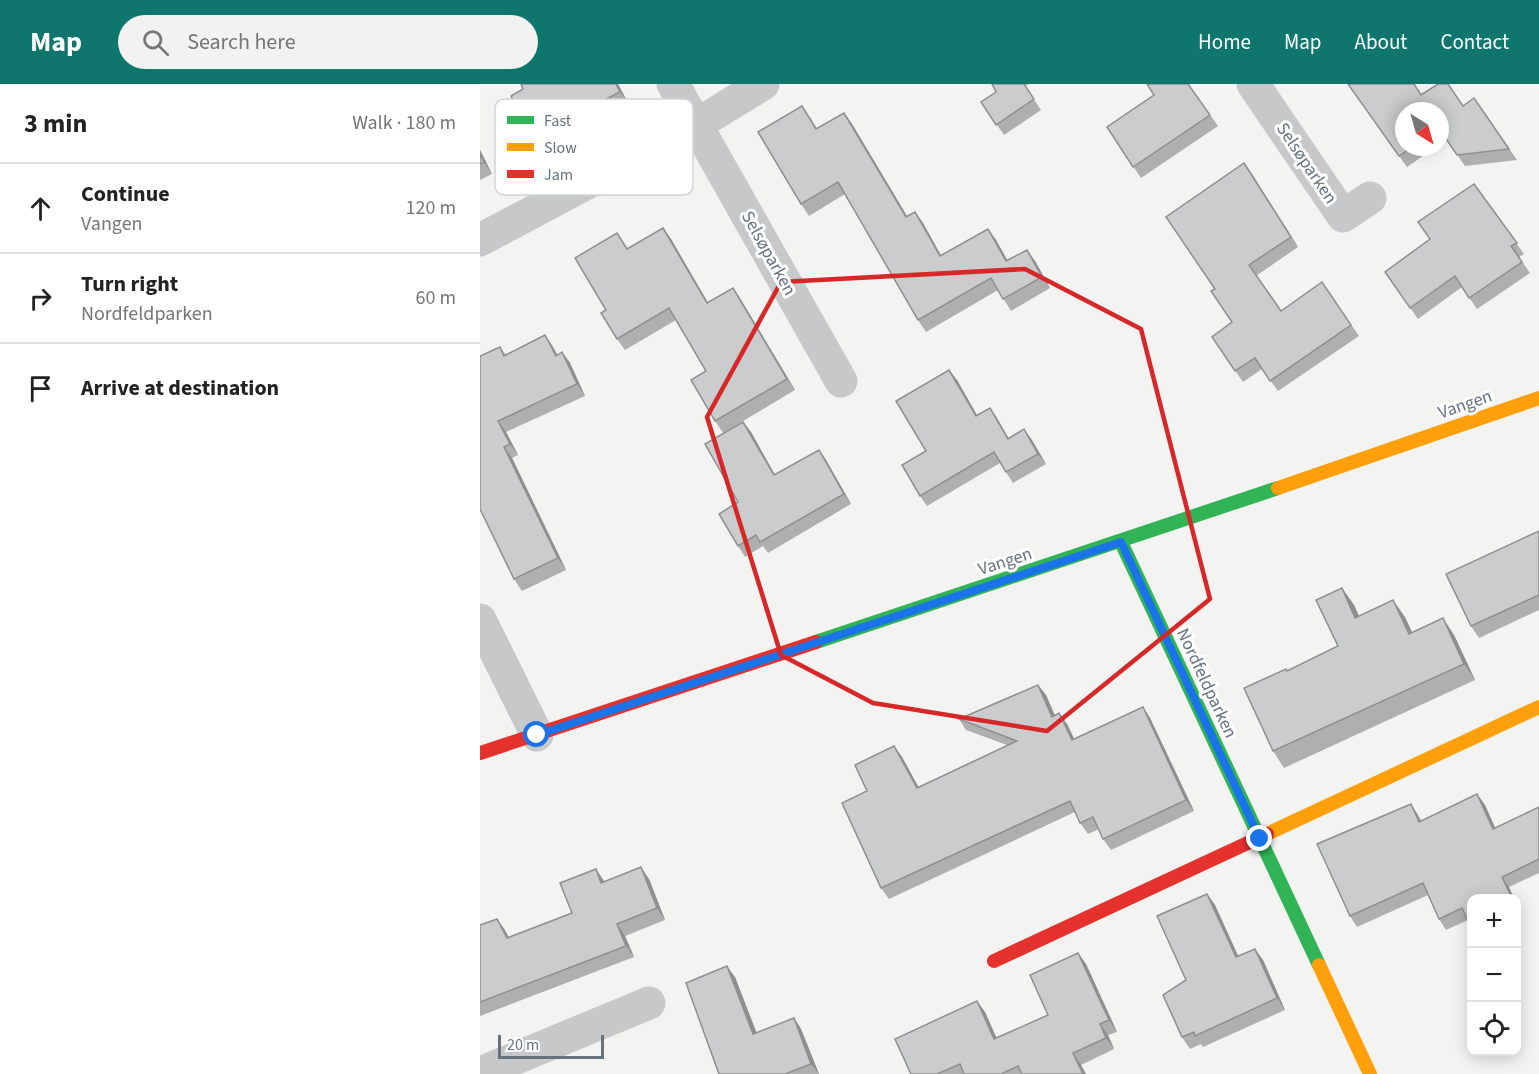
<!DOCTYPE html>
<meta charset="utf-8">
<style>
body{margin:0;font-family:"Source Sans 3",sans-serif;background:#f2f2f2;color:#222}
.controls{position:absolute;right:18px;bottom:18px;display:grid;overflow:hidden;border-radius:12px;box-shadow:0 3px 15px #0003}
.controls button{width:54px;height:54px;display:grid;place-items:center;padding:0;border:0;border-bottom:2px solid #e0e0e0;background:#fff;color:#222;font:30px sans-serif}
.compass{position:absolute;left:915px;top:18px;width:54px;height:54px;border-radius:50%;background:#fff;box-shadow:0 3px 15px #0003;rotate:143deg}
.scale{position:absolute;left:18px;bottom:15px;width:106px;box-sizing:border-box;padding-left:6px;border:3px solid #647380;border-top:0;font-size:16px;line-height:21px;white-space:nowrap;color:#647380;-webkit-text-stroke:4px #fff;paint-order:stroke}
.stop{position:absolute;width:18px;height:18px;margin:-14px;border:4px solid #1a73e8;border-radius:50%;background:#fff}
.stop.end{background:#1a73e8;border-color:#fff;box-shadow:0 2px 6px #0008}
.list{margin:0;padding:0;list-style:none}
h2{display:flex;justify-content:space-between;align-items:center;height:78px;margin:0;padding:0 24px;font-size:26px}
h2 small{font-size:20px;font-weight:400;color:#767676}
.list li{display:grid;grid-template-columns:39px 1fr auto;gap:18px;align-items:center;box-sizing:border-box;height:90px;padding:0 24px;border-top:2px solid #e0e0e0}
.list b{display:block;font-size:22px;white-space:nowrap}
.list p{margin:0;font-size:20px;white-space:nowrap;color:#767676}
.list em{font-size:20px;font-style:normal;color:#767676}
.icon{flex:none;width:33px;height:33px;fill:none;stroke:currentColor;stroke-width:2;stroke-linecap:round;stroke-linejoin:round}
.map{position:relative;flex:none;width:1059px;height:990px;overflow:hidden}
header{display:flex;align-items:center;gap:36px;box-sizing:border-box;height:84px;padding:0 30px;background:#0f766e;color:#fff}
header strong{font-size:28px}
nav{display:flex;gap:33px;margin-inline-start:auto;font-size:21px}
.search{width:420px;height:54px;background:#f2f2f2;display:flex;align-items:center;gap:15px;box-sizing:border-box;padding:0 21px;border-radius:33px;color:#767676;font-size:22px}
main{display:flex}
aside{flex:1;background:#fff}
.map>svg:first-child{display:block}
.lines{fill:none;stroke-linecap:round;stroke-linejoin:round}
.street{stroke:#c7c8c9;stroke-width:33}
.fast{stroke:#30b455;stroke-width:14}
.slow{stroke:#ff9f0a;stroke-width:14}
.jam{stroke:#e5322d;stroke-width:14}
.wall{fill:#afafb0}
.shaded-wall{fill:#8e8f90}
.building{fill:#cbcccd;stroke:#8e8f90;stroke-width:1.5}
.route{stroke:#1a73e8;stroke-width:8}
.marked{fill:none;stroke:#d62828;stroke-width:4.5;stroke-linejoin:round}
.labels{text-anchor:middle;stroke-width:6;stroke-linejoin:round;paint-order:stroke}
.street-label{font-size:18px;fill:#647380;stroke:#fff}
.key{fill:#fff;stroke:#d0d5d9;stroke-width:1.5}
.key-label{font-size:16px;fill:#647380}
</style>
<header>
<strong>Map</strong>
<div class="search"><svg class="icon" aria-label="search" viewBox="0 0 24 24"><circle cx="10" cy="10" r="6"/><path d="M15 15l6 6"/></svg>Search here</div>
<nav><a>Home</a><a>Map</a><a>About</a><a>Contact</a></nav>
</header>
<main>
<aside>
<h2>3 min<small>Walk · 180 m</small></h2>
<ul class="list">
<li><svg class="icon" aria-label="ahead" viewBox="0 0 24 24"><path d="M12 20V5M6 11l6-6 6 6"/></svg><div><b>Continue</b><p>Vangen</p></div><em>120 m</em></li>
<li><svg class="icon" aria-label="right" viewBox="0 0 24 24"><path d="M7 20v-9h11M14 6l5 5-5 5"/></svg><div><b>Turn right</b><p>Nordfeldparken</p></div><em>60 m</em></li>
<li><svg class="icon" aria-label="arrive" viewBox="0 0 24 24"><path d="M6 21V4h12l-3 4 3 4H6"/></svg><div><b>Arrive at destination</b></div></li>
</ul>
</aside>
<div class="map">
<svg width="1059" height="990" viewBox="0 0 1059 990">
<rect width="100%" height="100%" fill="#f3f3f1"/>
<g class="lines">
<g class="street">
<polyline points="193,0 361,297"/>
<polyline points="773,0 863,132 890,114"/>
<polyline points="0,156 216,41 283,0"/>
<polyline points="0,536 57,651"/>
<polyline points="0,989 169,919"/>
</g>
<g class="fast">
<polyline points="641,458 839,881"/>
<polyline points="336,558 798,404"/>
</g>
<g class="slow">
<polyline points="798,404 1059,314"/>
<polyline points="787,750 1059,623"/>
<polyline points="839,881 890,990"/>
</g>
<g class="jam">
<polyline points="0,669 336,558"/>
<polyline points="514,877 787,750"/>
</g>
</g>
<g class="wall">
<polygon points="41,0 138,0 148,19 61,65 53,53 43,5"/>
<polygon points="512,0 549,0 545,2 561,26 524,51 501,18 516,8"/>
<polygon points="708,0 738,42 661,94 627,43 674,11"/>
<polygon points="868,0 942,11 983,22 994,14 1037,76 985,82 967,56 960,60 960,27 924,63 956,63 927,83"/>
<polygon points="364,29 372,40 427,132 435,128 443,139 461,172 508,145 516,156 528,177 547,166 555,177 570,204 531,227 518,206 446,248 438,236 365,110 329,132 321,120 330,33 337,45"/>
<polygon points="0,66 12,90 0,96"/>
<polygon points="764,79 818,163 776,192 801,227 842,198 879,252 798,307 782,285 763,298 732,253 752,238 735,205"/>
<polygon points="994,100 1044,170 1039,173 1050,189 997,225 982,203 938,235 905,188 950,155"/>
<polygon points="137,149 148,165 191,155 228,219 253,204 261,216 315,306 243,349 235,337 226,287 196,236 145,266 137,255 126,226"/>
<polygon points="65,251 73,263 77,271 82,268 90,279 105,312 26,348 38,371 32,374 86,486 42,507 34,495 0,425 20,263 26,271"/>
<polygon points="477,296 497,331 510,324 529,355 544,345 566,380 533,399 520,379 447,422 440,412 446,367"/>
<polygon points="263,338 271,348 295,391 339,366 346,376 371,420 288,469 283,462 265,473 258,462 258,418"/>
<polygon points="1059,447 1059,526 999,554 991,542"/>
<polygon points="862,504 874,521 879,532 925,533 932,548 974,551 995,596 804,684 793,667 807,587 858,562"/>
<polygon points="558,601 566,611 574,631 587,640 594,655 663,623 670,634 714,727 631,766 623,755 619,745 608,750 600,739 595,728 409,815 401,804 387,707 414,662 422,673 438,703 527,661 486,646 479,635"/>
<polygon points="997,710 1005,721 1015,744 1059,723 1059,789 1029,803 992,814 992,842 988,836 966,846 959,835 948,811 877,843 870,832 938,731 941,737"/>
<polygon points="169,795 185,836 145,852 154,873 0,932 0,841 17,835 29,854 92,829 124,798"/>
<polygon points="727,810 735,821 758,872 783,876 805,926 723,963 721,960 710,965 702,953 706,896"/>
<polygon points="598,869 606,880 637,948 628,951 634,965 601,981 606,990 431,990 505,928 516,954 568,931"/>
<polygon points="255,893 276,949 314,934 321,945 339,990 239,990"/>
</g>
<g class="shaded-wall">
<polygon points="136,0 138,0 148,19 140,8"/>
<polygon points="364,29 372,40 434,144 426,133"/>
<polygon points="0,66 12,90 4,78 0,71"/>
<polygon points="764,79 772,90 818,163 811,153"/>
<polygon points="435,128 443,139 468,184 460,172"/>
<polygon points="183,144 191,155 235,231 227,219"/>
<polygon points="508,145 516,156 534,189 526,177"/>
<polygon points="547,166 555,177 570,204 562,193"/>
<polygon points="253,204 261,216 315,306 307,295"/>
<polygon points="65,251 73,263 84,283 76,272"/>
<polygon points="82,268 90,279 105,312 97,300"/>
<polygon points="469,286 477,296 503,342 496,332"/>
<polygon points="510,324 517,334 535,366 528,355"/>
<polygon points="18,337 26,348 38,371 30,360"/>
<polygon points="263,338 271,348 301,402 294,391"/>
<polygon points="544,345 552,356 566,380 558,370"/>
<polygon points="24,363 32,374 86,486 78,474"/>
<polygon points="339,366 346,376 371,420 364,410"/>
<polygon points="862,504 874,521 887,550 875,534"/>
<polygon points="913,516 925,533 940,566 929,550"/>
<polygon points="963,534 974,551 995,596 984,580"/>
<polygon points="558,601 566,611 580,643 572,633"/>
<polygon points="663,623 670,634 714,727 706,716"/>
<polygon points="579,629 587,640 600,667 592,656"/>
<polygon points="414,662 422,673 445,715 437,704"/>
<polygon points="997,710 1005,721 1020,755 1013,745"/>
<polygon points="931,720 938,731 946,748 939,738"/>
<polygon points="161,783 169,795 185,836 177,824"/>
<polygon points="116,785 124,797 129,810 121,799"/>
<polygon points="1022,793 1029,803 1034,814 1032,814"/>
<polygon points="727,810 735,821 764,885 756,873"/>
<polygon points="17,835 25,846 35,866 27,854"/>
<polygon points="137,840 145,852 154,873 146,862"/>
<polygon points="775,865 783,876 805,926 797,914"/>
<polygon points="598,869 606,880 637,948 629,936"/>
<polygon points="247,882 255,893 281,960 273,950"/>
<polygon points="497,917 505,928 522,966 514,955"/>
<polygon points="314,934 321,945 339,990 331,980"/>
<polygon points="620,940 628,951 634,965 626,954"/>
<polygon points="593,969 601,981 606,990 603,990"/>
</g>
<g class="building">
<polygon points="41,0 136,0 140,8 53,53 31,12 43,5"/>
<polygon points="512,0 544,0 554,15 516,41 501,18 516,8"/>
<polygon points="667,0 708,0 730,31 653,83 627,43 674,11"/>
<polygon points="868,0 934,0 941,11 958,0 968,0 983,22 994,14 1029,65 977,71 960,46 960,27 924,27 924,63 932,63 919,72"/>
<polygon points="322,22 336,45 364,29 426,133 435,128 460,172 508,145 526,177 547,166 562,193 523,215 511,194 438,236 358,98 321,120 278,48"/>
<polygon points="0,71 4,78 0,80"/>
<polygon points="764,79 811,153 769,181 801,227 842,198 871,241 790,297 775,274 755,287 732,253 752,238 731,207 735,205 686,133"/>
<polygon points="994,100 1037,159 1031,162 1042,178 989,214 975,192 930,224 905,188 950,155 938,138"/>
<polygon points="183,144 227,219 253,204 307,295 235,337 211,296 226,287 189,224 137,255 121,229 126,226 95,174 137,149 147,165"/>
<polygon points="65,251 76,272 82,268 97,300 18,337 30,360 24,363 78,474 34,495 0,425 0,272 20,263 24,272"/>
<polygon points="469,286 496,332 510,324 528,355 544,345 558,370 526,388 514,368 440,412 422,381 446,367 416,317"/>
<polygon points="263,338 294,391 339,366 364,410 280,458 276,451 258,462 239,430 258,418 225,360"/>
<polygon points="1059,447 1059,511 991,542 966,490"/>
<polygon points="862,504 875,534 913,516 929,550 963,534 984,580 793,667 764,604 806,585 807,587 858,562 836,516"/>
<polygon points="558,601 572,633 579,629 592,656 663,623 706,716 623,755 613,733 600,739 590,717 401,804 362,719 387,707 375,681 414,662 437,704 537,657 479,635"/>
<polygon points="997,710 1013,745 1059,723 1059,775 1022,793 1032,814 992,814 992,835 988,837 982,824 959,835 943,799 870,832 837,760 931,720 939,738"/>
<polygon points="161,783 177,824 137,840 146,862 0,918 0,841 17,835 27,854 92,829 80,799 116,785 121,799"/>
<polygon points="727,810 756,873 775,865 797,914 715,952 714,948 702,953 683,911 706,896 677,832"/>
<polygon points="598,869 629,936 620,940 626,954 593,969 603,990 542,990 538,982 521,990 484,990 480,980 457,990 431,990 415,955 497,917 514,955 568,931 550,891"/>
<polygon points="247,882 273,950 314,934 331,980 305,990 239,990 206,899"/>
</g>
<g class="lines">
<polyline class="route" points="57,651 641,458 780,755"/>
</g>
<path class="marked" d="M545 185 661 245 730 515 567 647 393 619 301 571 227 333 301 198Z"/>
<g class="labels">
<g class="street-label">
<text transform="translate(827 79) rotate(56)" y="6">Selsøparken</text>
<text transform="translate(289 169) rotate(61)" y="6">Selsøparken</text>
<text transform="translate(985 320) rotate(-19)" y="6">Vangen</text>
<text transform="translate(525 477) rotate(-18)" y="6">Vangen</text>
<text transform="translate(727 599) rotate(65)" y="6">Nordfeldparken</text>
</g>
</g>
<rect x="15" y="15" width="198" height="96" rx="9" class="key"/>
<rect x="27" y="32" width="27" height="8" fill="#30b455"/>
<rect x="27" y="59" width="27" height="8" fill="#ff9f0a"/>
<rect x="27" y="86" width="27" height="8" fill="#e5322d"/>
<g class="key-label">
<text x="64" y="42">Fast</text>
<text x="64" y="69">Slow</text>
<text x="64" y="96">Jam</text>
</g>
</svg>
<div class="controls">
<button>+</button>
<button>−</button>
<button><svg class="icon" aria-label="locate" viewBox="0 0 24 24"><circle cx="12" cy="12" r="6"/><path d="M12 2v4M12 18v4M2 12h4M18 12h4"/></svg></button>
</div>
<svg class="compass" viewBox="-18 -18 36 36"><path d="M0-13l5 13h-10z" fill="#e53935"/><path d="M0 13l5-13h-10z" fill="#767676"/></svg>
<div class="scale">20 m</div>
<div class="stop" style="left:57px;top:651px"></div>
<div class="stop end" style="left:780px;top:755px"></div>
</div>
</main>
